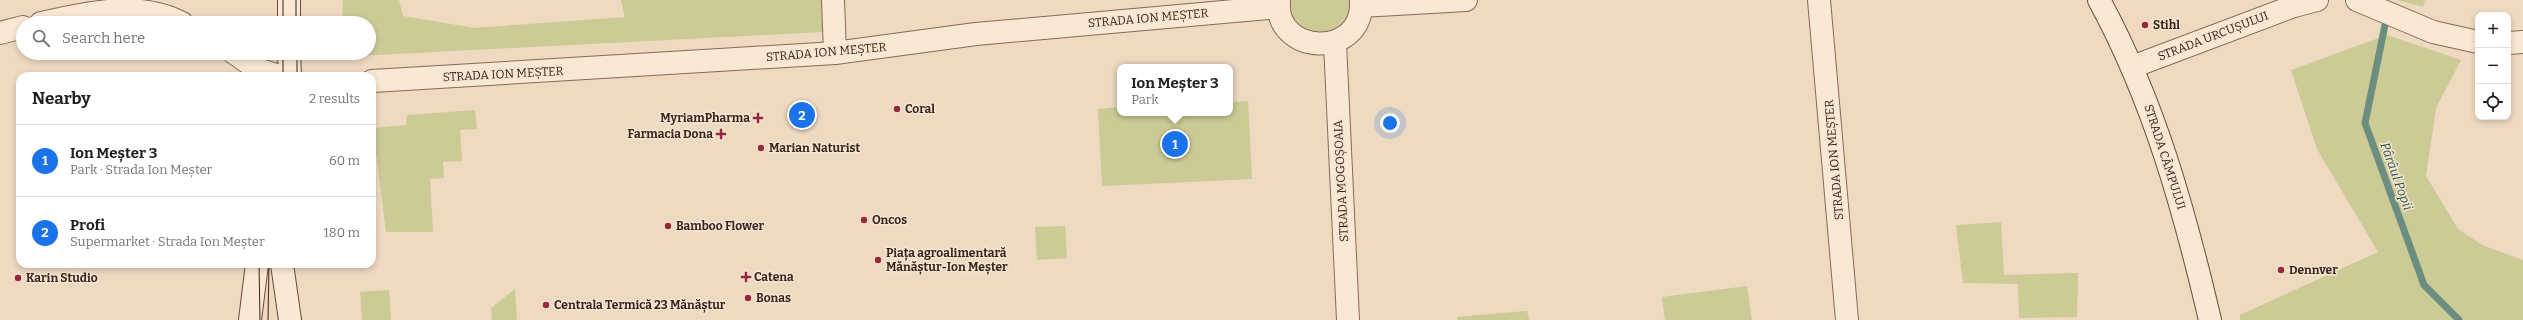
<!DOCTYPE html>
<meta charset="utf-8">
<style>
body{margin:0;font-family:Bitter,serif;background:#f2f2f2;color:#202124}
.controls{position:absolute;right:12px;top:12px;display:grid;overflow:hidden;border-radius:8px;box-shadow:0 2px 6px #0003}
.controls button{width:36px;height:36px;display:grid;place-items:center;padding:0;border:0;border-bottom:1px solid #e0e0e0;background:#fff;color:#202124;font:20px sans-serif}
.you{position:absolute;left:1390px;top:123px;width:14px;height:14px;margin:-10px;border:3px solid #fff;border-radius:50%;background:#1a73e8;box-shadow:0 0 0 6px #1a73e833}
.badge{display:grid;place-items:center;width:26px;height:26px;border-radius:50%;background:#1a73e8;color:#fff;font-size:13px;font-weight:700}
.pin{position:absolute;translate:-50% -50%;border:2px solid #fff;box-shadow:0 1px 4px #0006}
.popup{position:absolute;left:1117px;top:64px;width:116px;height:52px;box-sizing:border-box;display:grid;place-content:center;border-radius:8px;background:#fff;filter:drop-shadow(0 1px 3px #0005);font-size:13px;white-space:nowrap;color:#757577}
.popup b{font-size:15px;color:#202124}
.popup::after{content:'';position:absolute;left:50%;top:100%;margin-left:-8px;border:8px solid transparent;border-top-color:#fff}
.list{margin:0;padding:0;list-style:none}
h2{display:flex;justify-content:space-between;align-items:center;height:52px;margin:0;padding:0 16px;font-size:17px}
h2 small{font-size:13px;font-weight:400;color:#757577}
.list li{display:grid;grid-template-columns:26px 1fr auto;gap:12px;align-items:center;box-sizing:border-box;height:72px;padding:0 16px;border-top:1px solid #e0e0e0}
.list b{display:block;font-size:15px;white-space:nowrap}
.list p{margin:0;font-size:13px;white-space:nowrap;color:#757577}
.list em{font-size:13px;font-style:normal;color:#757577}
.icon{flex:none;width:22px;height:22px;fill:none;stroke:currentColor;stroke-width:2;stroke-linecap:round;stroke-linejoin:round}
.map{position:relative;flex:none;width:2523px;height:320px;overflow:hidden}
.search{position:absolute;background:#fff;box-shadow:0 2px 6px #0003;left:16px;top:16px;width:360px;height:44px;display:flex;align-items:center;gap:10px;box-sizing:border-box;padding:0 14px;border-radius:22px;color:#757577;font-size:15px}
.panel{position:absolute;background:#fff;box-shadow:0 2px 6px #0003;left:16px;top:72px;width:360px;height:196px;border-radius:12px}
.map>svg:first-child{display:block}
.green{fill:#ccca95}
.lines{fill:none;stroke-linecap:round;stroke-linejoin:round}
.stream{stroke:#6b8e80;stroke-width:7}
.minor-casing{stroke:#876a59;stroke-width:24}
.secondary-casing{stroke:#694c3c;stroke-width:24}
.minor{stroke:#f9e8d4;stroke-width:22}
.secondary{stroke:#f9e8d4;stroke-width:22}
.tram{stroke:#37261d;stroke-width:1}
.poi-dot{fill:#96293b;stroke:#f5e5d1;stroke-width:1.5}
.labels{text-anchor:middle;stroke-width:3;stroke-linejoin:round;paint-order:stroke}
.street-label{font-size:12px;fill:#37261d;stroke:#f5e5d1}
.poi-label{font-size:12px;font-weight:bold;fill:#37261d;stroke:#f5e5d1;text-anchor:start}
.water-label{font-size:13px;font-style:italic;fill:#2c574d;stroke:#f5e5d1}
</style>
<div class="map">
<svg width="2523" height="320" viewBox="0 0 2523 320">
<rect width="100%" height="100%" fill="#eed9c1"/>
<g class="green">
<polygon points="343,0 399,0 403,16 475,28 625,17 621,0 821,0 823,32 357,56 357,53 369,53 369,23 342,23"/>
<polygon points="1283,0 1351,0 1350,16 1335,33 1297,31"/>
<polygon points="2397,0 2425,0 2423,7"/>
<polygon points="2387,35 2461,60 2436,108 2426,176 2458,229 2482,245 2523,260 2523,320 2240,320 2240,315 2378,252 2317,149 2291,70"/>
<polygon points="1248,101 1252,179 1102,186 1098,109 1120,107 1120,113 1230,113 1230,102"/>
<polygon points="475,110 477,129 460,130 462,161 443,162 444,178 430,179 433,232 386,232 373,128 406,125 407,115"/>
<polygon points="2001,222 2004,275 2078,273 2077,317 2019,318 2018,284 1963,283 1956,225"/>
<polygon points="1065,226 1067,258 1037,260 1035,227"/>
<polygon points="1747,286 1752,320 1665,320 1662,297"/>
<polygon points="515,289 517,320 492,320 491,308"/>
<polygon points="389,290 391,320 362,320 360,292"/>
<polygon points="1527,311 1529,320 1457,320 1457,317"/>
</g>
<g class="lines">
<polyline class="stream" points="2385,25 2365,123 2424,285 2459,320"/>
<defs>
<g id="minor">
<polyline points="833,0 835,53"/>
<path d="M1279 0C1273 56 1365 60 1361 0"/>
<polyline points="1819,0 1847,320"/>
<polyline points="2357,0 2433,32 2478,42"/>
<polyline points="1361,6 1466,0"/>
<path d="M41 23C87 13 138 0 182 23"/>
<polyline points="0,33 23,27"/>
<polyline points="1335,43 1348,320"/>
<polyline points="2508,43 2523,42"/>
<polyline points="234,53 257,69 279,76"/>
<polyline points="2132,67 2294,6 2317,0"/>
<polyline points="372,81 835,53 976,34 1279,7"/>
</g>
<g id="secondary">
<polyline points="289,0 289,23"/>
<path d="M2099 0C2154 101 2184 209 2210 320"/>
<polyline points="289,53 290,76"/>
<polyline points="282,264 290,320"/>
<polyline points="250,320 257,264"/>
</g>
</defs>
<use href="#minor" class="minor-casing"/>
<use href="#secondary" class="secondary-casing"/>
<use href="#minor" class="minor"/>
<use href="#secondary" class="secondary"/>
<g class="tram">
<polyline points="283,0 283,23"/>
<polyline points="296,0 296,23"/>
<polyline points="297,53 297,76"/>
<polyline points="283,76 283,53"/>
<polyline points="259,264 260,320"/>
<polyline points="268,320 269,264"/>
</g>
</g>
<g class="poi-dot">
<circle cx="2145" cy="25" r="4"/>
<circle cx="897" cy="109" r="4"/>
<path d="M756 112h4v4h4v4h-4v4h-4v-4h-4v-4h4z"/>
<path d="M719 128h4v4h4v4h-4v4h-4v-4h-4v-4h4z"/>
<circle cx="761" cy="148" r="4"/>
<circle cx="864" cy="220" r="4"/>
<circle cx="668" cy="226" r="4"/>
<circle cx="878" cy="260" r="4"/>
<circle cx="2281" cy="270" r="4"/>
<path d="M744 271h4v4h4v4h-4v4h-4v-4h-4v-4h4z"/>
<circle cx="18" cy="278" r="4"/>
<circle cx="748" cy="298" r="4"/>
<circle cx="546" cy="305" r="4"/>
</g>
<g class="labels">
<g class="street-label">
<text transform="translate(1148 18) rotate(-5)" y="4">STRADA ION MEȘTER</text>
<text transform="translate(2213 36) rotate(-21)" y="4">STRADA URCUȘULUI</text>
<text transform="translate(826 52) rotate(-5)" y="4">STRADA ION MEȘTER</text>
<text transform="translate(503 74) rotate(-3)" y="4">STRADA ION MEȘTER</text>
<text transform="translate(2165 157) rotate(72)" y="4">STRADA CÂMPULUI</text>
<text transform="translate(1834 160) rotate(-95)" y="4">STRADA ION MEȘTER</text>
<text transform="translate(1341 181) rotate(-93)" y="4">STRADA MOGOȘOAIA</text>
</g>
<g class="poi-label">
<text x="2153" y="29">Stihl</text>
<text x="905" y="113">Coral</text>
<text x="750" y="122" text-anchor="end">MyriamPharma</text>
<text x="713" y="138" text-anchor="end">Farmacia Dona</text>
<text x="769" y="152">Marian Naturist</text>
<text x="872" y="224">Oncos</text>
<text x="676" y="230">Bamboo Flower</text>
<text x="886" y="257">Piața agroalimentară<tspan x="886" dy="14">Mănăștur-Ion Meșter</tspan></text>
<text x="2289" y="274">Dennver</text>
<text x="754" y="281">Catena</text>
<text x="26" y="282">Karin Studio</text>
<text x="756" y="302">Bonas</text>
<text x="554" y="309">Centrala Termică 23 Mănăștur</text>
</g>
<g class="water-label">
<text transform="translate(2397 176) rotate(70)" y="5">Pârâul Popii</text>
</g>
</g>
</svg>
<div class="controls">
<button>+</button>
<button>−</button>
<button><svg class="icon" aria-label="locate" viewBox="0 0 24 24"><circle cx="12" cy="12" r="6"/><path d="M12 2v4M12 18v4M2 12h4M18 12h4"/></svg></button>
</div>
<div class="you"></div>
<div class="pin badge" style="left:1175px;top:144px">1</div>
<div class="popup"><b>Ion Meșter 3</b>Park</div>
<div class="pin badge" style="left:802px;top:115px">2</div>
<div class="search"><svg class="icon" aria-label="search" viewBox="0 0 24 24"><circle cx="10" cy="10" r="6"/><path d="M15 15l6 6"/></svg>Search here</div>
<section class="panel">
<h2>Nearby<small>2 results</small></h2>
<ul class="list">
<li><span class="badge">1</span><div><b>Ion Meșter 3</b><p>Park · Strada Ion Meșter</p></div><em>60 m</em></li>
<li><span class="badge">2</span><div><b>Profi</b><p>Supermarket · Strada Ion Meșter</p></div><em>180 m</em></li>
</ul>
</section>
</div>
